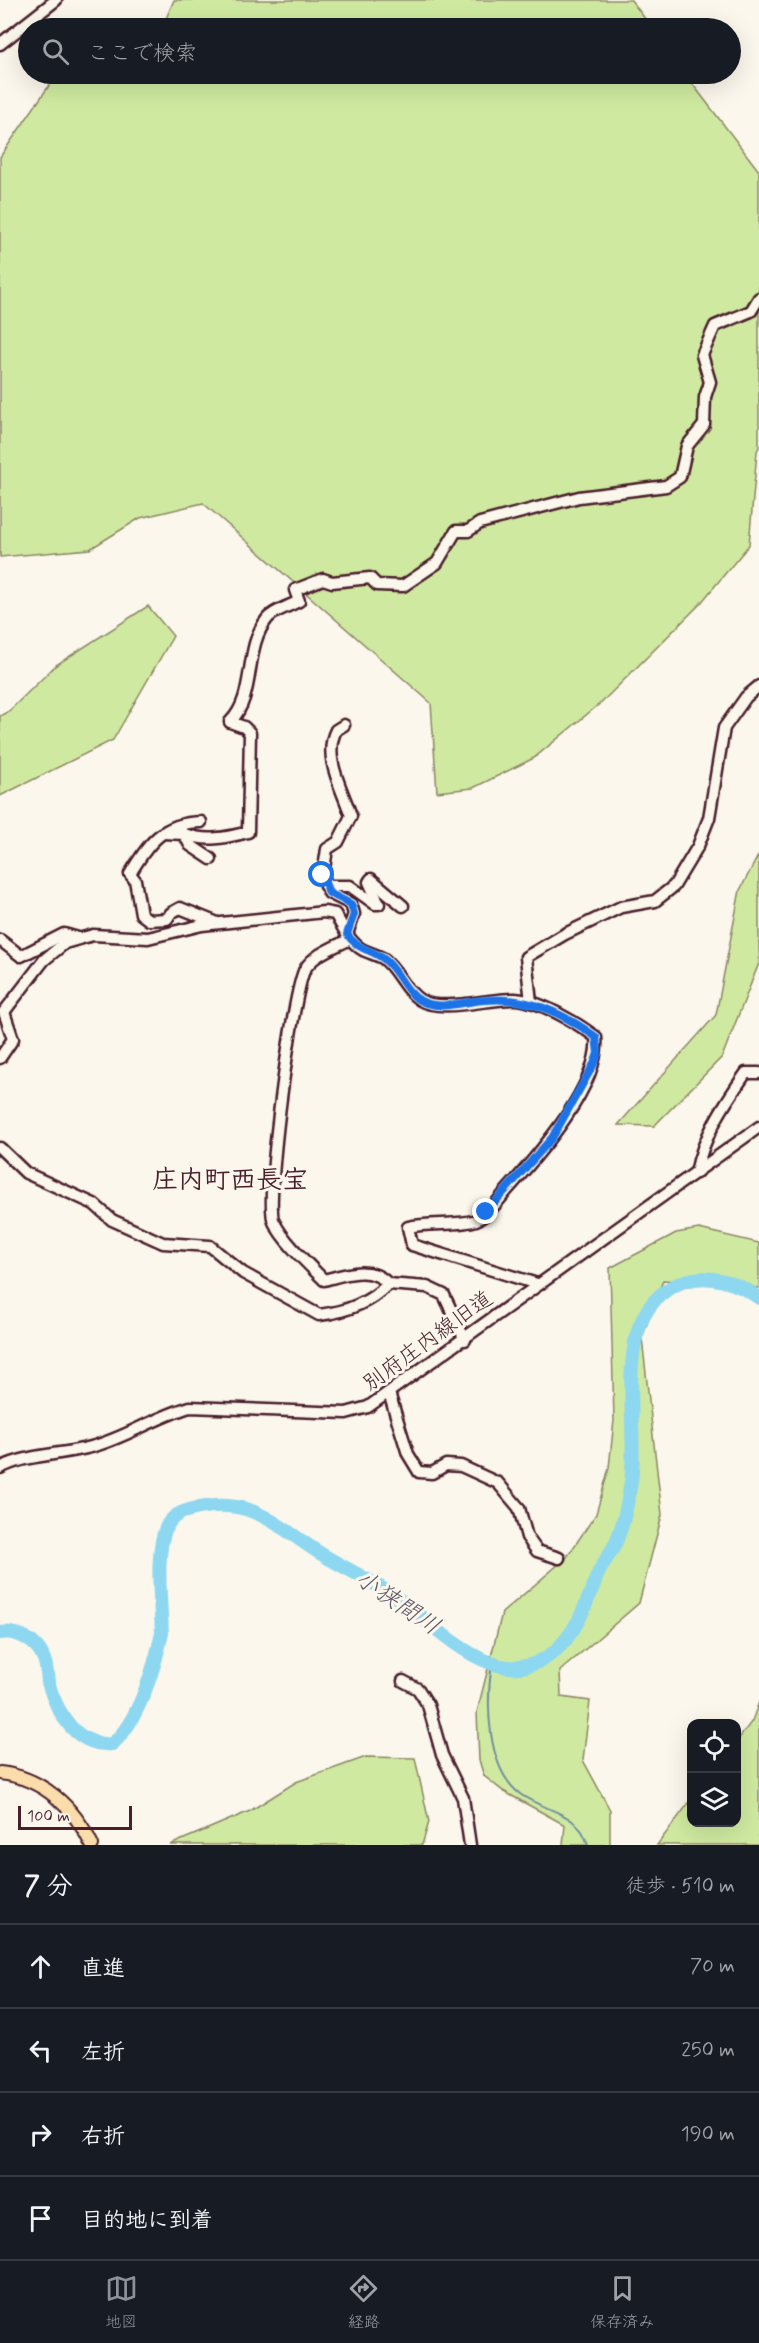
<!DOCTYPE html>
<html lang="ja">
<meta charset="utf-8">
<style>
body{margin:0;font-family:Mynerve,"Klee One",sans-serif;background:#242831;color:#f1f3f6}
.controls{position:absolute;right:18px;bottom:18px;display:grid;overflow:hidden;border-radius:12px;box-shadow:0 6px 24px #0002}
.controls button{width:54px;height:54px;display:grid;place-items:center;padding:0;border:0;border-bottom:2px solid #363941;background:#171b24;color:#f1f3f6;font:30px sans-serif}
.scale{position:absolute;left:18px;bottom:15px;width:114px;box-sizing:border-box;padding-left:6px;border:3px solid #4a1f2b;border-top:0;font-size:16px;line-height:21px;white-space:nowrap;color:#4a1f2b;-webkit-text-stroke:4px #fbf7ec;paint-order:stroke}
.stop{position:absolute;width:18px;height:18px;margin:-14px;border:4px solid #1a73e8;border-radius:50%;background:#fff}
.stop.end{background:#1a73e8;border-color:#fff;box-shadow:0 2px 6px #0008}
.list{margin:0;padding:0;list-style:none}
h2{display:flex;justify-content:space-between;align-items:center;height:78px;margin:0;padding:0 24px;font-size:26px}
h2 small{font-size:20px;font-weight:400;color:#9ea1a6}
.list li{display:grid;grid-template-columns:39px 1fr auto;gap:18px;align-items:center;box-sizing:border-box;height:84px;padding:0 24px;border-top:2px solid #363941}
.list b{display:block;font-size:22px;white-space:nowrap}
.list em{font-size:20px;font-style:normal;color:#9ea1a6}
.icon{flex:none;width:33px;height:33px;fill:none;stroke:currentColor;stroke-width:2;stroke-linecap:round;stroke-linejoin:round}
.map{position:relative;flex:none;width:759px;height:1845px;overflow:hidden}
.search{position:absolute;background:#171b24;box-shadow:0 6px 24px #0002;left:18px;right:18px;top:18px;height:66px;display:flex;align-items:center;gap:15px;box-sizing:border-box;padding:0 21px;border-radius:33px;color:#9ea1a6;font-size:22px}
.sheet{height:414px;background:#171b24}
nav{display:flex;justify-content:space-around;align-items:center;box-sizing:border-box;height:84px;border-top:2px solid #363941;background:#171b24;font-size:16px;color:#9ea1a6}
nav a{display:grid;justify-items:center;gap:3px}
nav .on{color:#8c9099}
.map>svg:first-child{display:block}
.green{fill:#cfeaa0;stroke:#8c8466;stroke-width:1.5}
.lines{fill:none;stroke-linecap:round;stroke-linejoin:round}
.stream{stroke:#738da1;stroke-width:2}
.river{stroke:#8ed7f0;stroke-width:14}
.minor-casing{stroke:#4a1f2b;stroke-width:15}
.major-casing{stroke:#4a1f2b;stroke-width:16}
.minor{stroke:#fbf7ec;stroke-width:10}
.major{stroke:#faddab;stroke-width:12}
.route{stroke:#1a73e8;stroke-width:8}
.labels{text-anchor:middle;stroke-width:6;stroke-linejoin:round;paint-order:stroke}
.street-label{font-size:22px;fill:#4a1f2b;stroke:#fbf7ec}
.water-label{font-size:24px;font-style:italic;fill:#5e5666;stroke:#fbf7ec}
.quarter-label{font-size:26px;font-weight:bold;fill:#4a1f2b;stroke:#fbf7ec}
</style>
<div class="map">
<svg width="759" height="1845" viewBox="0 0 759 1845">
<rect width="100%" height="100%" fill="#fbf7ec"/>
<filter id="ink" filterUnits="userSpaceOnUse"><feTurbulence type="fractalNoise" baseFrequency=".0167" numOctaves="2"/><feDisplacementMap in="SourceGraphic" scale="12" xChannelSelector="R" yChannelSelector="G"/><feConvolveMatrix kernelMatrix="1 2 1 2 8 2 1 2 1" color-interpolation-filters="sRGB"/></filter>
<g filter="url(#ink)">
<g class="green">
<polygon points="174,0 631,0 652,28 162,28"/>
<polygon points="57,74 685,74 759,171 759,447 757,451 749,545 700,604 603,701 534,758 473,788 437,792 431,703 203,503 140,518 90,549 0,557 0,157"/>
<polygon points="148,606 173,636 113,740 0,796 0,716 9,711 56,665"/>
<polygon points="759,854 759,963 722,1057 654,1126 618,1125 716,1015 740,890"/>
<polygon points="699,1229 759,1243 759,1288 663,1280 642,1338 662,1515 639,1603 560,1671 561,1697 590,1701 583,1760 610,1810 610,1845 563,1845 565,1825 503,1791 484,1776 479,1760 477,1712 502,1613 567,1557 596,1514 609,1468 614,1420 610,1268 676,1233"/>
<polygon points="759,1702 759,1845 657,1845 691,1800 692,1822 736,1822 737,1741 752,1721"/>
<polygon points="366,1757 415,1758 429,1822 422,1845 170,1845 250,1811 296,1782"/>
</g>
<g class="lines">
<path class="stream" d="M492 1663C486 1702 486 1768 520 1794 545 1812 579 1811 588 1845"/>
<path class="river" d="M0 1633C18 1630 38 1642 44 1659 47 1667 47 1675 48 1682 57 1714 77 1747 112 1744 138 1723 155 1666 162 1633 161 1606 154 1547 168 1524 175 1513 187 1510 199 1508 214 1505 232 1505 246 1509 274 1518 298 1540 323 1555 345 1568 369 1580 391 1594 436 1623 497 1700 554 1652 578 1631 586 1604 597 1576 601 1566 608 1557 613 1548 622 1531 627 1507 630 1488 642 1422 604 1309 685 1281 710 1273 739 1283 759 1298"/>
<defs>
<g id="minor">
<polyline points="0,44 56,0"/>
<path d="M344 725 336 730C322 757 343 790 351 816L338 842 327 849 323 875 329 893 351 904 354 914 347 934"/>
<path d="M201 822C162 823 149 843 130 874L135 880 141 914 149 920 167 919 171 913 180 908 215 922"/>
<polyline points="163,833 184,834 190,845 211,859"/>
<path d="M184 834C206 842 226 838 248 832L250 733 244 727 230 722C257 695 243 649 267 619 273 611 290 606 299 601L295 590 323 579 332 582 370 578 377 585 403 586 437 563 456 531H468L480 523 579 497 666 486 680 477 687 446 704 425 705 397 710 382 702 355 715 326 751 311 759 298"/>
<polyline points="325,886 350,886 375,904 379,904 369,882 371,879 403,906"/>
<path d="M350 939C335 947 314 954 305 969 293 989 264 1204 274 1222 283 1241 309 1265 324 1280 346 1274 372 1265 388 1284L427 1287 444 1295 465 1340"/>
<polyline points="0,940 21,956 64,934 78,938"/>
<polyline points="531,1002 526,957 565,934 621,907 655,901 674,886 698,846 709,818 724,728 746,697 759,686"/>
<path d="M4 1012 44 960 65 943 93 935 148 938 202 925 324 912 335 914C343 927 349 942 363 950 369 953 378 955 384 959 398 970 404 990 420 1000 441 1013 489 998 515 999 539 1000 577 1023 596 1037 601 1084 539 1154 509 1188 500 1198 489 1215 476 1220 460 1226 428 1222 408 1227L412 1245 537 1284"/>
<polyline points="0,1058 13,1039 4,1012"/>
<path d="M0 1148 26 1173 94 1204 112 1220 163 1243 210 1246 243 1273 319 1315C345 1312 370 1303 388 1284"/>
<path d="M696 1173C703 1136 725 1103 746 1073H759"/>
<polyline points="389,1393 408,1454 419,1472 432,1473 446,1465 461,1466 498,1483 519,1508 527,1537 537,1551 559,1558"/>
<path d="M0 1468C28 1454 61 1455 91 1447 126 1438 155 1417 190 1407L346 1413 368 1407 759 1127"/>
<polyline points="403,1681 418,1689 428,1705 442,1755 463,1798 470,1845"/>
</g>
<path id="major" d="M0 1773C43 1778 74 1807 92 1845"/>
</defs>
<use href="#minor" class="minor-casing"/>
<use href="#major" class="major-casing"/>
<use href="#minor" class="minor"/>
<use href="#major" class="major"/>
</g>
</g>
<g class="lines" filter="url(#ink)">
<path class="route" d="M322 875 329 893 351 904 354 914 347 934C357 950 372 949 385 960 399 971 404 992 421 1001 441 1011 465 1001 485 1000 527 996 563 1013 596 1037L598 1053 595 1062 552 1138 486 1212"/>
</g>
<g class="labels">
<g class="street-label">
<text transform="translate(427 1340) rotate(-36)" y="8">別府庄内線旧道</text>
</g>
<g class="water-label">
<text transform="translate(398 1602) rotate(34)" y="8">小狭間川</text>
</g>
<g class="quarter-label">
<text x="230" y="1188">庄内町西長宝</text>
</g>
</g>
</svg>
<div class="controls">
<button><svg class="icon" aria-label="locate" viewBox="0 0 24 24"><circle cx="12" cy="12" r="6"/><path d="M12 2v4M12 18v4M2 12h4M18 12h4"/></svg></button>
<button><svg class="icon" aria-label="layers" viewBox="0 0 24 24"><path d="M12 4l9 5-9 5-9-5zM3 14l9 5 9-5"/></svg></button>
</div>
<div class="scale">100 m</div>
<div class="stop" style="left:322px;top:875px"></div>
<div class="stop end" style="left:486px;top:1212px"></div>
<div class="search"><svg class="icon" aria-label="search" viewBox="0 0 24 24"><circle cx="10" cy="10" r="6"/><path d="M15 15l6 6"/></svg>ここで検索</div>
</div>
<section class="sheet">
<h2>7 分<small>徒歩 · 510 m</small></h2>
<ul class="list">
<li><svg class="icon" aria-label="ahead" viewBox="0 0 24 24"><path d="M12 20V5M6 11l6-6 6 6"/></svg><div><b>直進</b></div><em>70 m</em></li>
<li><svg class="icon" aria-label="left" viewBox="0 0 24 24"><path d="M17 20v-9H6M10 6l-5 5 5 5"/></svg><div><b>左折</b></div><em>250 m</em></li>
<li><svg class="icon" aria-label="right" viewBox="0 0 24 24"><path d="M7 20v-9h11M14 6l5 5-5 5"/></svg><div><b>右折</b></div><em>190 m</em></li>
<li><svg class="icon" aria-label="arrive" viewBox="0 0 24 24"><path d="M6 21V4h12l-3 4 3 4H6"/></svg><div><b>目的地に到着</b></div></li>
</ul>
</section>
<nav>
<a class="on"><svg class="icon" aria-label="map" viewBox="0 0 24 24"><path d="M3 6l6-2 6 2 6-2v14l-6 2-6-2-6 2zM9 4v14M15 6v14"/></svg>地図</a>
<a><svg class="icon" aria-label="directions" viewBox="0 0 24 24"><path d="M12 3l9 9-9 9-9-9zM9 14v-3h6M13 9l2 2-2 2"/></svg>経路</a>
<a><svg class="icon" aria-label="saved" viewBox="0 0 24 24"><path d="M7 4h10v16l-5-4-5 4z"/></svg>保存済み</a>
</nav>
